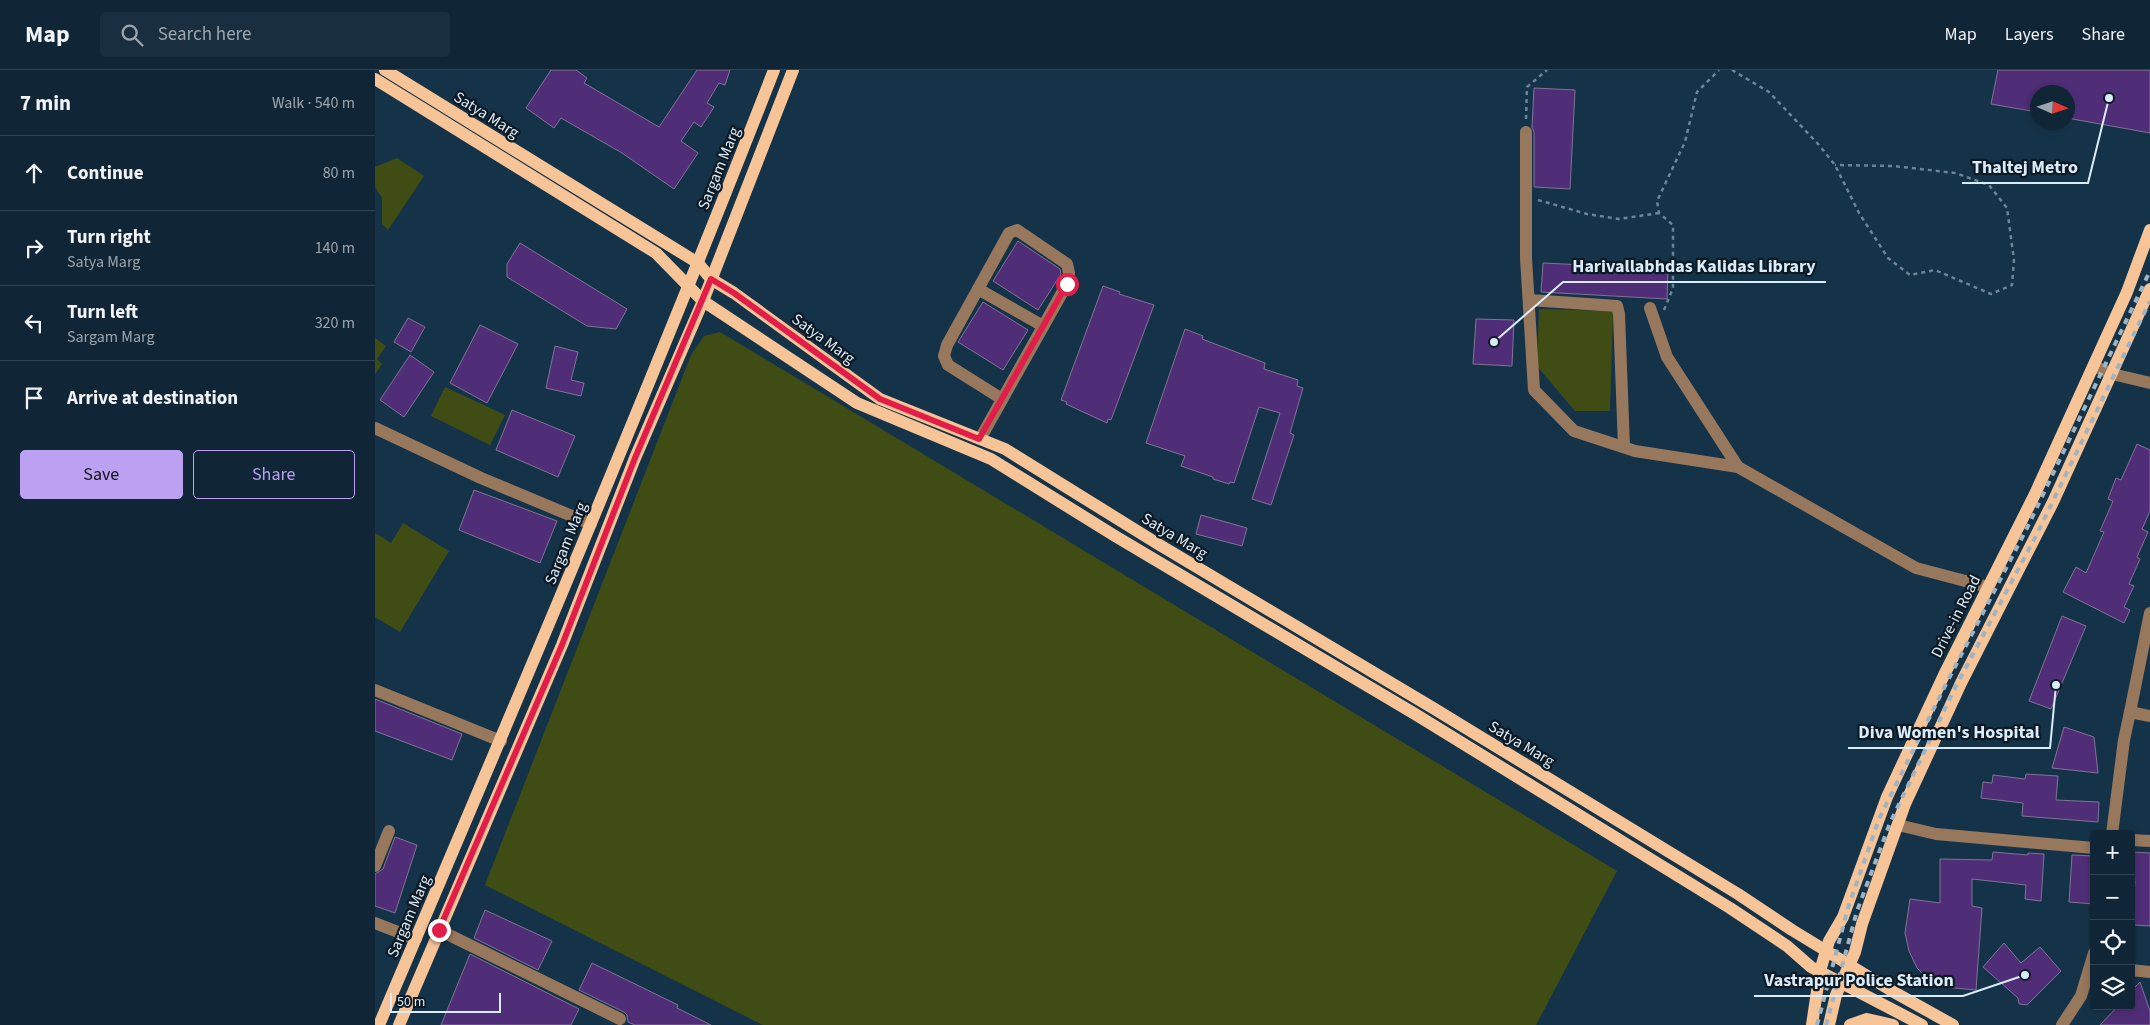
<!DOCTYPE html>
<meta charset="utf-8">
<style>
body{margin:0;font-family:"Source Sans 3",sans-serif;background:#192e3e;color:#f1f3f6}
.controls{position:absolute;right:15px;bottom:15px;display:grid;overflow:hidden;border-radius:5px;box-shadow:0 2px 8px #0003}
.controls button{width:45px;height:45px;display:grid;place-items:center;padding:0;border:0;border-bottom:1px solid #304351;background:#102636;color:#f1f3f6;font:25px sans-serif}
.compass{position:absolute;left:1655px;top:15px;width:45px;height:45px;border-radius:50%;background:#102636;box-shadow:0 2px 8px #0003;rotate:93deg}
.scale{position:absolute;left:15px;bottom:12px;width:111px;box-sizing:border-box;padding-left:5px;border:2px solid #daebf9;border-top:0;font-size:14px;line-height:18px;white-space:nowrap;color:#daebf9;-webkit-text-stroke:4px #0d1923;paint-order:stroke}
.stop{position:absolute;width:15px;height:15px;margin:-11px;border:4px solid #e11d48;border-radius:50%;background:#fff}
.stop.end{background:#e11d48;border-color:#fff;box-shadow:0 1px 5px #0008}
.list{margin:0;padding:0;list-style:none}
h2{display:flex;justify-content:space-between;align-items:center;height:65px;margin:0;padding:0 20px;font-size:21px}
h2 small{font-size:16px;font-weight:400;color:#9ca5ad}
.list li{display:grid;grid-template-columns:32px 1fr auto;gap:15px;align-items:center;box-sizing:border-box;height:75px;padding:0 20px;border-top:1px solid #304351}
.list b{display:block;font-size:19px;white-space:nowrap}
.list p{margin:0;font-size:16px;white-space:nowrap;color:#9ca5ad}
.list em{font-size:16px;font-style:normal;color:#9ca5ad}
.actions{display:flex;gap:10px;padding:15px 20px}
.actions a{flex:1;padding:11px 0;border:1px solid #bca0f2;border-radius:5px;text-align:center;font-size:18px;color:#bca0f2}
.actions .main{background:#bca0f2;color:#111}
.icon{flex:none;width:28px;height:28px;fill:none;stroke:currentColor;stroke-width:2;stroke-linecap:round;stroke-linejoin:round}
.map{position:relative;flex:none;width:1775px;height:955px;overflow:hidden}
header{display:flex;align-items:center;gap:30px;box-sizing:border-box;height:70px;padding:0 25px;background:#102636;border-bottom:1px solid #304351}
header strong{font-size:24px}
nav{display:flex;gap:28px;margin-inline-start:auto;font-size:18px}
.search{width:350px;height:45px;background:#192e3e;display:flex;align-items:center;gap:12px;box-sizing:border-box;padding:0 18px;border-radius:5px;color:#9ca5ad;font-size:19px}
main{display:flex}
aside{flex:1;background:#102636}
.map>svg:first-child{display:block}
.green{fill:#3f4d15}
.building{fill:#502e77;stroke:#807394}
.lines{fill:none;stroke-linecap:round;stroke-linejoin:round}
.path{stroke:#6c8496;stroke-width:2.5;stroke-dasharray:4 4;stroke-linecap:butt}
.minor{stroke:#98785d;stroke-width:12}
.major{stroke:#f7c497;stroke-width:12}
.rail{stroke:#9eb3c3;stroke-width:4;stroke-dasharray:6 6;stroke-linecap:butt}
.route{stroke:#e11d48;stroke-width:6}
.labels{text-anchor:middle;stroke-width:4.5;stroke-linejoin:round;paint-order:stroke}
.street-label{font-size:16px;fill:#daebf9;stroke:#0d1923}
.leader{fill:none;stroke:#daebf9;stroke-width:2}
.callout-dot{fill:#daebf9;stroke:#0d1923;stroke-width:2}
.callout-label{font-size:18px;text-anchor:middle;font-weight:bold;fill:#daebf9;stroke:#0d1923;stroke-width:4.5;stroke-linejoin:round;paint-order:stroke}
</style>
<header>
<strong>Map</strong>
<div class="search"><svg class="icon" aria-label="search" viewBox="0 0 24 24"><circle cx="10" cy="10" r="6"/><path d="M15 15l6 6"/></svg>Search here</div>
<nav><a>Map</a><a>Layers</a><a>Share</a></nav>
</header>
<main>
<aside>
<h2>7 min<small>Walk · 540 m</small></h2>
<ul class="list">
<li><svg class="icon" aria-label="ahead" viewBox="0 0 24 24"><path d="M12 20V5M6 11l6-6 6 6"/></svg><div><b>Continue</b></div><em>80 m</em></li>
<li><svg class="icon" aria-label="right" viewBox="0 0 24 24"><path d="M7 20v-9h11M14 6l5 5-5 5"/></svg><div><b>Turn right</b><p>Satya Marg</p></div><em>140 m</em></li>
<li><svg class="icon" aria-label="left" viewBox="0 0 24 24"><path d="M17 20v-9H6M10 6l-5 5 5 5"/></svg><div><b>Turn left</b><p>Sargam Marg</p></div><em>320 m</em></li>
<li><svg class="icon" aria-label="arrive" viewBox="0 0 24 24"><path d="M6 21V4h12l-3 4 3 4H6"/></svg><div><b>Arrive at destination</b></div></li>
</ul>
<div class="actions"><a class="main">Save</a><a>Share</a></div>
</aside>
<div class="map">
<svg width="1775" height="955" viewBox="0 0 1775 955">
<rect width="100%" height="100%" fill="#153348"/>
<g class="green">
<polygon points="22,88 49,106 13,160 7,154 7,128 0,117 0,97"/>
<polygon points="1164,239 1238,241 1235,341 1200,341 1162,296"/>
<polygon points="345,262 1242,801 1161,955 388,955 110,815 316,285 329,266"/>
<polygon points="0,268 11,276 2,289 7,294 0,304"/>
<polygon points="70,317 130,345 115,375 56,346"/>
<polygon points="28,453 74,481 25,562 0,547 0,463 16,473"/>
</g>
<g class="building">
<polygon points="176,0 201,0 212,8 209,13 284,57 322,0 355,0 350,15 344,13 332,33 339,37 326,57 319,52 306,71 323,83 299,119 247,83 186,48 179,58 151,38"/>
<polygon points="1623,0 1775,0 1775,63 1692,48 1692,22 1662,22 1662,42 1616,34"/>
<polygon points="1159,18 1200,20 1195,119 1159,117 1159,62 1157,57"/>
<polygon points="643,171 685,199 686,204 663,240 618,211"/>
<polygon points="145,173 252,239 241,259 212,256 132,207 132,194"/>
<polygon points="1168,193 1293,199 1292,229 1166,222"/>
<polygon points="728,216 745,222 744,224 779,235 736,350 733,349 732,353 691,334 692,332 686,330"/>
<polygon points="608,232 653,260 628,300 583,272"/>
<polygon points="33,248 50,257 36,282 19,272"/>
<polygon points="1101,249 1139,250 1137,296 1098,294"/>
<polygon points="105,255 143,274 112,333 75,313"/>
<polygon points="810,259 828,266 827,269 890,293 889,299 923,310 922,316 928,318 915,363 919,365 896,435 877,429 905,343 884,337 859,413 855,412 854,414 838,409 838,407 806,396 810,386 771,373"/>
<polygon points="180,276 203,282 196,310 209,313 206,326 171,318"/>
<polygon points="35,285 59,302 29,347 5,330"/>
<polygon points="137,340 200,366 183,407 121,380"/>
<polygon points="1762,374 1775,380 1775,441 1767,459 1773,462 1762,487 1765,489 1754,514 1759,516 1749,537 1755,540 1749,553 1688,522 1701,497 1711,503 1729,462 1725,461 1738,431 1733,429 1741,408 1746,410"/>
<polygon points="99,420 182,451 165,493 84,460"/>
<polygon points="826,445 872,458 867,476 821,464"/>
<polygon points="1687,546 1711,556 1676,639 1654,631"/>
<polygon points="0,629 87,664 77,690 0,661"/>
<polygon points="1689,657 1719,667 1723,703 1677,698"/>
<polygon points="1651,704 1683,706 1681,730 1724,732 1723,752 1647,746 1648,733 1606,728 1608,712 1617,713 1618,705 1650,709"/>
<polygon points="20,767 42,775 20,843 0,836 0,804 8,799"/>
<polygon points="1618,782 1653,785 1653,783 1669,784 1666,831 1650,829 1651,815 1597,809 1597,836 1607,838 1601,920 1569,917 1555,911 1542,898 1534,881 1530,863 1535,829 1565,833 1565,789 1617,790"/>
<polygon points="1757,782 1775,783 1775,856 1757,855 1760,811 1756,810"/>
<polygon points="1697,785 1719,786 1719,834 1694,832"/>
<polygon points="110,840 177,871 163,900 99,868"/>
<polygon points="1629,873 1646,893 1665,877 1686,901 1652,935 1644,934 1643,928 1608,897"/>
<polygon points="95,884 204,939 196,955 66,955"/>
<polygon points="217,893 303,935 302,938 336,955 260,955 253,952 252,945 249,942 204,920"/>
<polygon points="1765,912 1775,941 1775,955 1725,955 1743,936 1756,936 1756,921"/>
</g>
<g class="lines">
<g class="path">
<polyline points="1357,0 1394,22 1444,75 1460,95 1484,143 1513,188 1535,205 1560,200 1616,224 1637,215 1639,190 1632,138 1614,115 1580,103 1519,96 1460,95"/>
<polyline points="1151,49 1152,17 1172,0"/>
<polyline points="1163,130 1212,144 1244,149 1284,143"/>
<polyline points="1289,240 1298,218 1298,155 1284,143 1282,131 1310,72 1322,22 1344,0"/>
</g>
<g class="minor">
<polyline points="1151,62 1151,188 1159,320 1199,361 1260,381 1363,397 1541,498 1613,517"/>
<polyline points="603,219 668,256"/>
<polyline points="1154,230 1242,236 1244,244 1249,377"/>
<polyline points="1275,238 1292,287 1363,397"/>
<polyline points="1719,296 1737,304 1775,313"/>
<polyline points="0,358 106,408 216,454"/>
<polyline points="605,369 692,214 694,203 692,194 642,160 634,163 572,275 569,286 573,295 627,329"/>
<polyline points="0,620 126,671"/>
<polyline points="1755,642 1775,543"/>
<polyline points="1523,755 1561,764 1719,778"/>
<polyline points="1737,764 1749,670 1755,642 1775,646"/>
<polyline points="1756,770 1775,771"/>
<polyline points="0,796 14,761"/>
<polyline points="0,853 41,869"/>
<polyline points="64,860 245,949"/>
<polyline points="1756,900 1775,902"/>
<polyline points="1687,955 1706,926 1719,883"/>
</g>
<g class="major">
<polyline points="10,0 323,193 336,209 359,223 505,329 630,379 783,474 1058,638 1363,824 1417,860 1517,921 1578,955"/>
<polyline points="0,9 281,183 328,231 482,333 616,389 740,466 1040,644 1355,838 1412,876 1436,897 1547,955"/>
<path d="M4 955C139 638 274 321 399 0"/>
<polyline points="24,955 187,575 260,388 328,231 418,0"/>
<polyline points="1437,955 1445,901 1454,871 1468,847 1512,727 1569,605 1660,424 1752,222 1775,160"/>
<polyline points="1454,955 1461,925 1480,882 1487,854 1530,734 1586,613 1678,432 1775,219"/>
<polyline points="1475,955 1492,949 1518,955"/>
</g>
<g class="rail">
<polyline points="1442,955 1473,838 1504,749 1570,616 1652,458 1775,201"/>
<polyline points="1451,955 1482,841 1515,753 1579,620 1662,464 1775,231"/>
</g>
</g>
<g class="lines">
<polyline class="route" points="64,860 187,575 260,388 336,209 359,223 505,329 604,369 692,214"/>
</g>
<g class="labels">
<g class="street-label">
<text transform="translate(112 44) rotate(32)" y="6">Satya Marg</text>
<text transform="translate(343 98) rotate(-68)" y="6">Sargam Marg</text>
<text transform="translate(449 268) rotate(36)" y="6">Satya Marg</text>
<text transform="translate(800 465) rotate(31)" y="6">Satya Marg</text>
<text transform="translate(190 473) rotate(-68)" y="6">Sargam Marg</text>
<text transform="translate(1580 546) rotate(-63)" y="6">Drive-in Road</text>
<text transform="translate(1147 673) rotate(31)" y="6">Satya Marg</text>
<text transform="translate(33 846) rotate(-67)" y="6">Sargam Marg</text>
</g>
</g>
<path class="leader" d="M1734 28L1713 113H1587M1119 272L1188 212H1451M1681 615L1675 678H1473M1650 905L1588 926H1379"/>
<g class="callout-dot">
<circle cx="1734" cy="28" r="5"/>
<circle cx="1119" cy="272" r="5"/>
<circle cx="1681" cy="615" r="5"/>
<circle cx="1650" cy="905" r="5"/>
</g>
<g class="callout-label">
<text x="1650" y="103">Thaltej Metro</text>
<text x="1319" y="202">Harivallabhdas Kalidas Library</text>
<text x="1574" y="668">Diva Women's Hospital</text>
<text x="1484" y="916">Vastrapur Police Station</text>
</g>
</svg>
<div class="controls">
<button>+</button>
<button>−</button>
<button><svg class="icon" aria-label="locate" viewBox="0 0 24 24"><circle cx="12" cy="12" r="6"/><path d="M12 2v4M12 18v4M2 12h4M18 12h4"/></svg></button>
<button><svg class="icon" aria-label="layers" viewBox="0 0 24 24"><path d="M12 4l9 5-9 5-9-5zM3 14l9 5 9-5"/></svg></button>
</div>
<svg class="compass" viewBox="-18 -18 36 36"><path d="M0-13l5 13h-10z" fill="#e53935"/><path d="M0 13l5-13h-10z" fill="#9ca5ad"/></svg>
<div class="scale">50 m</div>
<div class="stop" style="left:692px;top:214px"></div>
<div class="stop end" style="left:64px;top:860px"></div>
</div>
</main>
